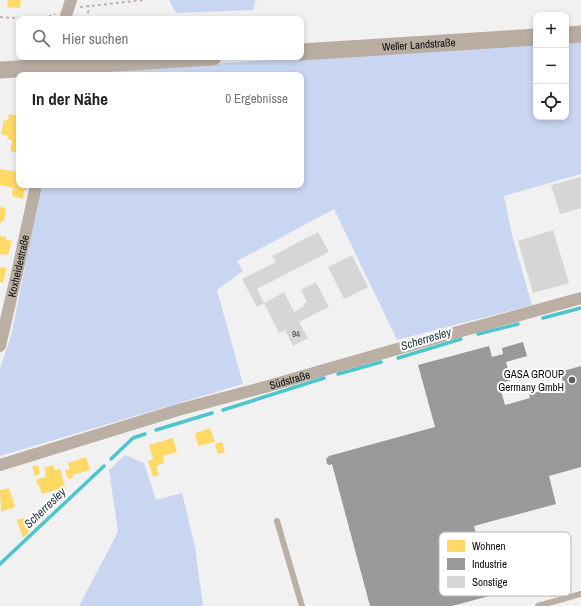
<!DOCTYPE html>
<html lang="de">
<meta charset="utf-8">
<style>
body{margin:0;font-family:"Archivo Narrow",sans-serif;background:#f6f6f6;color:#222}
.controls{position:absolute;right:12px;top:12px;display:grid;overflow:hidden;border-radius:8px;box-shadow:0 2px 6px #0003}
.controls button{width:36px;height:36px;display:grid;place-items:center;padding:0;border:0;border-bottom:1px solid #e0e0e0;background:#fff;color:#222;font:20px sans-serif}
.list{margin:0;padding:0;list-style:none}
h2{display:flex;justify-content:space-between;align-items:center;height:52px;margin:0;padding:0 16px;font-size:17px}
h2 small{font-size:13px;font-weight:400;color:#767676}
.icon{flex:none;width:22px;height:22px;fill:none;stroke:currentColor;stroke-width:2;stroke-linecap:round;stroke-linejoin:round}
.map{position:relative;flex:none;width:581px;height:606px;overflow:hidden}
.search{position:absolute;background:#fff;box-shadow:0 2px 6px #0003;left:16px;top:16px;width:288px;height:44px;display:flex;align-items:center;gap:10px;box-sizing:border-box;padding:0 14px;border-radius:8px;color:#767676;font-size:15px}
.panel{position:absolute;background:#fff;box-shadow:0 2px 6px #0003;left:16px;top:72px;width:288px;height:116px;border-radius:8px}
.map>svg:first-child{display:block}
.green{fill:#c9d6f1}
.homes{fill:#ffd966}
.industry{fill:#999}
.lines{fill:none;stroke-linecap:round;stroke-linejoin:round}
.stream{stroke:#4dc6cb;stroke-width:3.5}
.building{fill:#d6d6d6}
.path{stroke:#bcb5af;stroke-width:2;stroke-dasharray:3 3;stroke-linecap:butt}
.lane{stroke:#bbafa4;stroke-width:6}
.street{stroke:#bbafa4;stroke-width:12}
.secondary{stroke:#b9aca1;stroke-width:17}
.poi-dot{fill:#5d5d5d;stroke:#fff;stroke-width:1.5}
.labels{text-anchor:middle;stroke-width:4;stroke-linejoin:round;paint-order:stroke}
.number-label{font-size:9px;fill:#3f3f3f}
.street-label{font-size:11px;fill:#0d0d0d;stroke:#fff}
.poi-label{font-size:11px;fill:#0d0d0d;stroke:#fff;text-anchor:end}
.water-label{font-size:12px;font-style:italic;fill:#233b3c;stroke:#fff}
.key{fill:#fff;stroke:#b6b6b6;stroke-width:1}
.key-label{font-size:11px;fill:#0d0d0d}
</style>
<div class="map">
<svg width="581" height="606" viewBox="0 0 581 606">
<rect width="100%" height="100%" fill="#f1f1f1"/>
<g class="green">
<polygon points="169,0 258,0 255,1 254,10 176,13"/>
<polygon points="566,41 581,41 581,174 504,196 512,235 532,305 397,340 334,209 237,261 243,271 217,290 243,384 0,456 0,369 12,332 41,185 301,185 301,75 81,75 81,73 311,57 536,43 536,117 566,117"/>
<polygon points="125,455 144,463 156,500 182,493 195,547 203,606 79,606 118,532 109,470"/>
</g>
<g class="homes">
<polygon points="8,0 21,0 20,8 7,7"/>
<polygon points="9,114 19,116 19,123 17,123 16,128 18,128 16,136 19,137 19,153 10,151 12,140 7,139 8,136 1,134 4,120 8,121"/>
<polygon points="0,169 19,172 19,185 27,185 26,190 24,191 23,199 12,196 13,188 0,185"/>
<polygon points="0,207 6,208 4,221 2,221 1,223 0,223"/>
<polygon points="0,236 6,237 6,240 12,241 8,255 0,254"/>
<polygon points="0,267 7,268 3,283 0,282"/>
<polygon points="210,428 215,442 198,446 195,433"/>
<polygon points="173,438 177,452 163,456 164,463 156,466 159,475 153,477 148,461 153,459 149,445"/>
<polygon points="222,442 225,452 218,454 215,444"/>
<polygon points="86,457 90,470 72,475 73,478 68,479 65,470 70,469 68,463"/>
<polygon points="38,465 40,474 35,476 32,467"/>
<polygon points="53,465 55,470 60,469 66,491 60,492 59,489 42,494 39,485 38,486 36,481 38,480 37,479 46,477 45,473 46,473 44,468"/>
<polygon points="9,488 15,507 1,512 0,490"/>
<polygon points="25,518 29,532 23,538 17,520"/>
</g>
<polygon class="industry" points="523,342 527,356 506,362 511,380 499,384 505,405 530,398 529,394 549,389 550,392 565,388 560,372 581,366 581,467 549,476 556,504 474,526 493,595 452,606 370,606 332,464 329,465 327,464 326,459 329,456 435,427 418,365 489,346 492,357 503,354 502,348"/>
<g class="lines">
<g class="stream">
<polyline points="543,318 581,308"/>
<polyline points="478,334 518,324"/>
<polyline points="398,358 461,339"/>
<polyline points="338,374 381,362"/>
<polyline points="223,410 324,378"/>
<polyline points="156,430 212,413"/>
<polyline points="111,459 133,438 145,434"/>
<polyline points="0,564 104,466"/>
</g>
</g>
<g class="building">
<polygon points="581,177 581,208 560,214 551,185"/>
<polygon points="553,230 569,283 533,293 518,241"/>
<polygon points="318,232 329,252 257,289 264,303 257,307 242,279 276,262 272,256"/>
<polygon points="352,255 368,287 344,299 328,267"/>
<polygon points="316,282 329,307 299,322 308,338 293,346 285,330 279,333 264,303 284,292 294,312 304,306 303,304 307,302 301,290"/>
</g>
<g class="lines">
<g class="path">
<polyline points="80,7 144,0"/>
<polyline points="0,17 29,19"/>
<polyline points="43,19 55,14"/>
<polyline points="87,19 89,6"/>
</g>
<g class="lane">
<polyline points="277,521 302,606"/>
<polyline points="538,606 581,594"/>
</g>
<g class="street">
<polyline points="65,19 71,0"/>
<path id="s1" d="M0 346 19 264 36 185"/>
<path id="s2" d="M0 465 178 410 265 387 418 343 581 298"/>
</g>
<g class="secondary">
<polyline points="566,35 581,34"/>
<path id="s3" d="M301 52 536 37"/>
<polyline points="0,70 213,57"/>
</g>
</g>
<circle class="poi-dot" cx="572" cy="380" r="4"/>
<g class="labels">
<g class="number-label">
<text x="296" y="337">94</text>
</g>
<g class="street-label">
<text dy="4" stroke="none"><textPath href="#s3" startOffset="118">Weller Landstraße</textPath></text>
<text dy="4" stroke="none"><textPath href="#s1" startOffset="82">Koxheidestraße</textPath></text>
<text dy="4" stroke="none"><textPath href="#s2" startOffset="302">Südstraße</textPath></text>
</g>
<g class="poi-label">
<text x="564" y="378">GASA GROUP<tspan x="564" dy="13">Germany GmbH</tspan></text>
</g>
<g class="water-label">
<text transform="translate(426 339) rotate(-17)" y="4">Scherresley</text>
<text transform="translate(45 508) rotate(-44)" y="4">Scherresley</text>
</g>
</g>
<rect x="439" y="532" width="132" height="64" rx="6" class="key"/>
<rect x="447" y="540" width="18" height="12" fill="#ffd966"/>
<rect x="447" y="558" width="18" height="12" fill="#999"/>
<rect x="447" y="576" width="18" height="12" fill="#d6d6d6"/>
<g class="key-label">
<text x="472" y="550">Wohnen</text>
<text x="472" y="568">Industrie</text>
<text x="472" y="586">Sonstige</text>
</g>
</svg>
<div class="controls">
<button>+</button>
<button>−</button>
<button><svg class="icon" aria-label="locate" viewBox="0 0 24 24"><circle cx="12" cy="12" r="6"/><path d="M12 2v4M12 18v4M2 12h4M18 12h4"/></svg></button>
</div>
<div class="search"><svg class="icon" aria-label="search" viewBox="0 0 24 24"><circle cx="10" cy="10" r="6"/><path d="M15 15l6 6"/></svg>Hier suchen</div>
<section class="panel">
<h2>In der Nähe<small>0 Ergebnisse</small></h2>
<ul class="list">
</ul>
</section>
</div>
